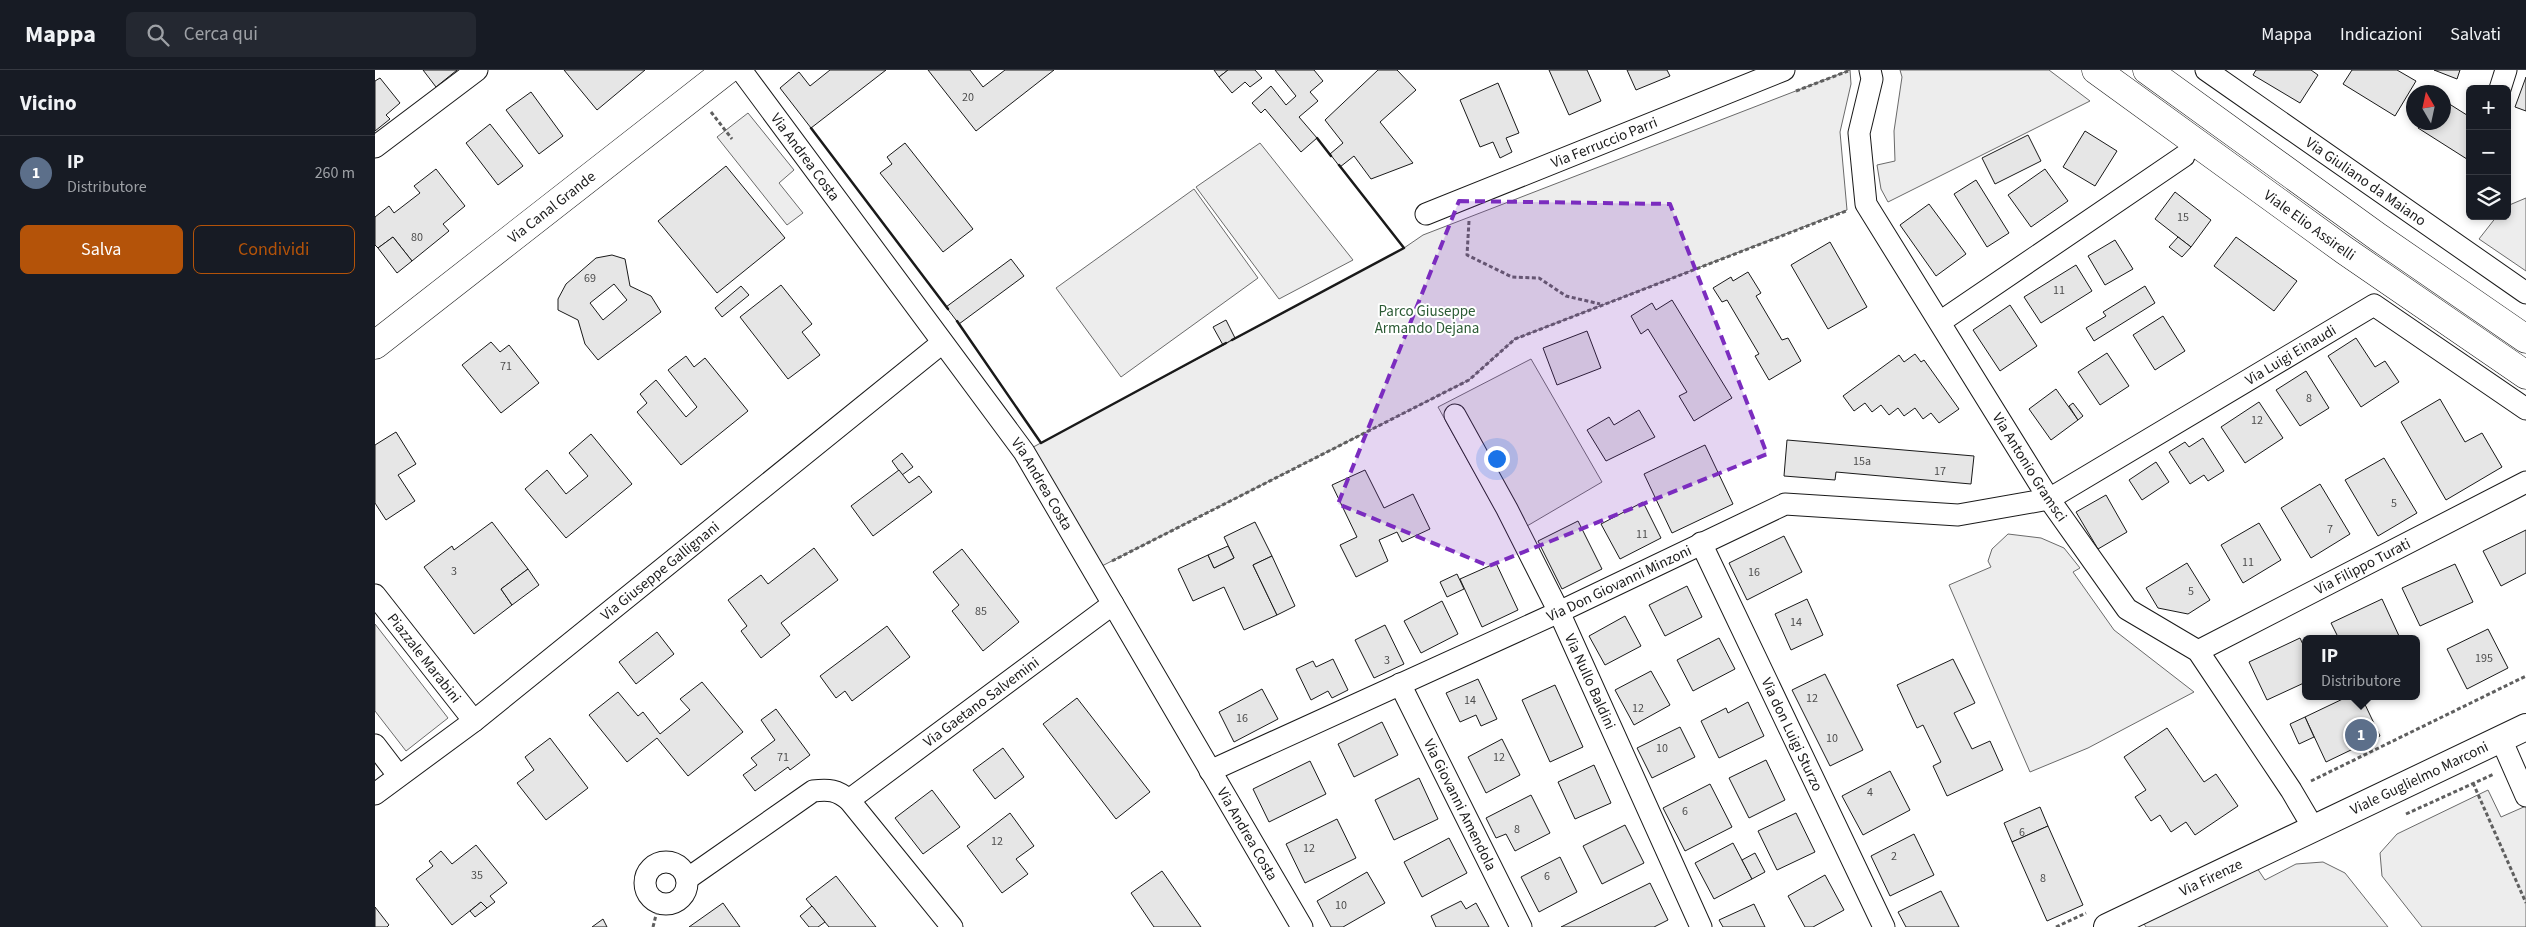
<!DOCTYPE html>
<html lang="it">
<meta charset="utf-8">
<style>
body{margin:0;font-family:"Source Sans 3",sans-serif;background:#242831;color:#f1f3f6}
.controls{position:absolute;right:15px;top:15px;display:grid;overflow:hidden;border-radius:8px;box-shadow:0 2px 8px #0003}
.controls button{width:45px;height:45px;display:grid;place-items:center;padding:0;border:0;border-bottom:1px solid #363941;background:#171b24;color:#f1f3f6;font:25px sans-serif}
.compass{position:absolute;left:2031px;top:15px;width:45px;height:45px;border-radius:50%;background:#171b24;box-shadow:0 2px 8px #0003;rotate:351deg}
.you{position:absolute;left:1121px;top:388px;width:18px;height:18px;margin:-12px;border:4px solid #fff;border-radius:50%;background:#1a73e8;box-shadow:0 0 0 8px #1a73e833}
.badge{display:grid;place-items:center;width:32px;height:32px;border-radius:50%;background:#b45309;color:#fff;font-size:16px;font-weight:700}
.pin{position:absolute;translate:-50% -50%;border:2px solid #fff;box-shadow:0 1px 5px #0006}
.popup{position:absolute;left:1927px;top:565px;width:118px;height:65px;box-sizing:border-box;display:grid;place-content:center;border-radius:8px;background:#171b24;filter:drop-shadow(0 1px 4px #0005);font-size:16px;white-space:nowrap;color:#9ea1a6}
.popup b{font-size:19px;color:#f1f3f6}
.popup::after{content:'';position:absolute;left:50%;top:100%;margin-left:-10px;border:10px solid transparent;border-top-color:#171b24}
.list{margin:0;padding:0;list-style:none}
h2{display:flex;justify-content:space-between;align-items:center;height:65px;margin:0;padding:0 20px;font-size:21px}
h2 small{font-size:16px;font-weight:400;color:#9ea1a6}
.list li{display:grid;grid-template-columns:32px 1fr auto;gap:15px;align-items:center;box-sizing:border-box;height:75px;padding:0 20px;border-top:1px solid #363941}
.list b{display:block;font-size:19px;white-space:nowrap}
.list p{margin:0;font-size:16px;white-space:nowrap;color:#9ea1a6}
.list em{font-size:16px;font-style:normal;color:#9ea1a6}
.actions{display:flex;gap:10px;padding:15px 20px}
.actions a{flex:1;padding:11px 0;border:1px solid #b45309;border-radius:8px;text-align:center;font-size:18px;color:#b45309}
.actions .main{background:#b45309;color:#fff}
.icon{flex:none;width:28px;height:28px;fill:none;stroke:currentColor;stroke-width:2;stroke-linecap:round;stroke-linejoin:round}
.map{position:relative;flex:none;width:2151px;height:857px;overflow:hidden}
header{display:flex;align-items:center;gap:30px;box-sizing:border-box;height:70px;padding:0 25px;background:#171b24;border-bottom:1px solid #363941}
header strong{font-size:24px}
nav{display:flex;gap:28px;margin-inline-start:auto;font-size:18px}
.search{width:350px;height:45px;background:#242831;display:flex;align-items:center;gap:12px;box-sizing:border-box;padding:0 18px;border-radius:8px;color:#9ea1a6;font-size:19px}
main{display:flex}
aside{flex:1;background:#171b24}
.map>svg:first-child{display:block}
.built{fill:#ededed;stroke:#6a6a6a}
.building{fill:#e6e6e6;stroke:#1a1a1a;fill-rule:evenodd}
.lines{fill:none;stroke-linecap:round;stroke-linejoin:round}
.minor-casing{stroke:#1a1a1a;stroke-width:23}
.tertiary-casing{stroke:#1a1a1a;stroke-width:28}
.primary-casing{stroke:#1a1a1a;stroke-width:29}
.path{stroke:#5f5f5f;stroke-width:3;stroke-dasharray:4 2.5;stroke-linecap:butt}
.minor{stroke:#fff;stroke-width:21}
.tertiary{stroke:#fff;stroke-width:26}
.primary{stroke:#fff;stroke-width:28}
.wall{stroke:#1a1a1a;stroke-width:2.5}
.marked{fill:#7b2cbf;fill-opacity:0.2;stroke:#7b2cbf;stroke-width:4;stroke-dasharray:10 6;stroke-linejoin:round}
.labels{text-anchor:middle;stroke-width:4;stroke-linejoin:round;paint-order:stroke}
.number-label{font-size:12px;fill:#4d4d4d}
.street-label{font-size:15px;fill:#1a1a1a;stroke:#fff}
.park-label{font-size:15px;fill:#2b5a34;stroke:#fff}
</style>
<header>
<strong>Mappa</strong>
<div class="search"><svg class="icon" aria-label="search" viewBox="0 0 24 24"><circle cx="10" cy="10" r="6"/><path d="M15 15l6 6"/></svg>Cerca qui</div>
<nav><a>Mappa</a><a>Indicazioni</a><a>Salvati</a></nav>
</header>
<main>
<aside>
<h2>Vicino<small></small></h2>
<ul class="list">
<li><span class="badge" style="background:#5c6f8a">1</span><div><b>IP</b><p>Distributore</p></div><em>260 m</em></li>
</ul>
<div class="actions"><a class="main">Salva</a><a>Condividi</a></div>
</aside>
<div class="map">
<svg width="2151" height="857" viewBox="0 0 2151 857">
<rect width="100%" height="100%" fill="#fff"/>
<g class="built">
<polygon points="1475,0 1476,14 1465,62 1472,140 1140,269 1094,310 719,500 649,382 1029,178 1048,165"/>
<polygon points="1525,0 1674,0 1715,31 1513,132 1506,119 1502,95 1520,91 1519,61 1527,7"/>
<polygon points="373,43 419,100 404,113 428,143 412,155 342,67"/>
<polygon points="885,73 978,190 904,229 821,117"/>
<polygon points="819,119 883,208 746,307 681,218"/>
<polygon points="2151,128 2151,201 2104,169 2122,146 2132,146 2132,136"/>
<polygon points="1156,289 1227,412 1135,466 1063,337"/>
<polygon points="1633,464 1666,468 1689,478 1705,498 1698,502 1739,560 1819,622 1713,678 1655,702 1574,515 1616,497 1613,491 1617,479"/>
<polygon points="0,554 73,648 31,681 0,641"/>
<polygon points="2113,720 2126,747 2151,736 2151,857 2047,857 2007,806 2005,783 2022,764"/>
<polygon points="1876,789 1890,810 1921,794 1948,792 1970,803 2013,857 1771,857 1762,843"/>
</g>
<g class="building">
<polygon points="48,0 82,0 61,17"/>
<polygon points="189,0 270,0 222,40"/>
<polygon points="455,0 511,0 436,58 405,18 424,2 435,16"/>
<polygon points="553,0 595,0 608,17 630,0 679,0 601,61"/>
<polygon points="839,0 853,0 844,7"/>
<polygon points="853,0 880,0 887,8 875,17 870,12 857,23 844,7"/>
<polygon points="900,0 939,0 948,11 935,22 943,31 924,47 942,68 926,82 890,39 886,43 877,33 896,16 911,35 921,26"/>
<polygon points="1003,0 1022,0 1041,20 1005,52 1038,93 996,109 979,86 965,97 955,84 968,73 950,50"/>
<polygon points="1174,0 1212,0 1226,31 1194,45"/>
<polygon points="1252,0 1292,0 1295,6 1261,20"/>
<polygon points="1881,0 1936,0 1943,5 1925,33 1878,5"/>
<polygon points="1977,0 2022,0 2041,11 2020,46 1968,14"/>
<polygon points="2059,0 2085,0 2082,9"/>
<polygon points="2151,7 2151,41 2140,37"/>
<polygon points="5,8 25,33 11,45 15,49 0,61 0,11"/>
<polygon points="1123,13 1144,63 1131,68 1137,82 1125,88 1118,72 1105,77 1085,30"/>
<polygon points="156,22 188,66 164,84 131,40"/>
<polygon points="2068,30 2095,47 2095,91 2043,58 2047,52 2068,52"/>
<polygon points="115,54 148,96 123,115 91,73"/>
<polygon points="1710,61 1742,81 1720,116 1688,97"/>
<polygon points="1653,65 1666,91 1620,114 1607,88"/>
<polygon points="530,73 598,159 568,182 505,103 517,94 512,87"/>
<polygon points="351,96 410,168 342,223 283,151"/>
<polygon points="61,99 90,136 68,154 74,161 37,191 18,167 3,178 0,175 0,147 14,136 19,143 45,123 39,116"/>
<polygon points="1670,99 1693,131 1656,157 1633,125"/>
<polygon points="1601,110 1634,163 1612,177 1579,124"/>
<polygon points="1800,122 1836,150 1816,177 1780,149"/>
<polygon points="1554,134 1591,184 1561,206 1525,155"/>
<polygon points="18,167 37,191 22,203 3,178"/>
<polygon points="1803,167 1816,177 1807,187 1794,177"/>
<polygon points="1861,167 1922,211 1899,241 1839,196"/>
<polygon points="1740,170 1758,199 1730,215 1713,186"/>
<polygon points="1455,172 1492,237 1453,259 1416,195"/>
<path d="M237 185 250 189 255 216 276 226 286 242 223 290 210 274 203 250 183 240V229L191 214 221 188ZM239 214 252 230 228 250 215 233Z"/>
<polygon points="636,189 649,206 584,254 571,237"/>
<polygon points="1701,195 1717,221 1666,253 1649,227"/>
<polygon points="1373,202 1386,223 1381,226 1407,270 1413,268 1426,291 1394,310 1380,286 1384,284 1352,230 1347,232 1338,218 1356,207 1358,211"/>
<polygon points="406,215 437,254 427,262 445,285 413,309 365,247"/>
<polygon points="366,216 374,225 347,247 340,238"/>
<polygon points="1770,216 1780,233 1719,271 1711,258 1731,246 1728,242"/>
<polygon points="1297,230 1357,328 1319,351 1304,326 1312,322 1273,259 1266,264 1256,246 1277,233 1281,240"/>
<polygon points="1635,235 1662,276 1625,301 1598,260"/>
<polygon points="1788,246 1810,281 1780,300 1758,265"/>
<polygon points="851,250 860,268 848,275 838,257"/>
<polygon points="1212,261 1226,298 1182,315 1168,278"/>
<polygon points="1981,268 2000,297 2010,291 2024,312 1986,337 1953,286"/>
<polygon points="116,272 125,282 134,275 164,313 126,343 87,295"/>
<polygon points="1732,283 1754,316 1725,335 1703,302"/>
<polygon points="1540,284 1546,292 1549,290 1584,339 1564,353 1556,343 1548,349 1540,338 1529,346 1523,338 1514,345 1506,335 1497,342 1490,333 1479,341 1468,326 1524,285 1529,292"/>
<polygon points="311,286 319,297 330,288 373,341 306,395 262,342 272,333 265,324 281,310 311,347 322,337 293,300"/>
<polygon points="1931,301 1954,338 1925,356 1901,320"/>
<polygon points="1681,319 1703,350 1676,370 1654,339"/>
<polygon points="2065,329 2090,372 2107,363 2127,397 2071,430 2026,352"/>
<polygon points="1884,332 1908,368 1870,393 1846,357"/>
<polygon points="1698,333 1708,346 1703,350 1694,336"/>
<polygon points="1264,340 1280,367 1231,391 1212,360 1234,347 1239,355"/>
<polygon points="21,362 41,394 23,405 40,431 11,450 0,433 0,375"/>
<polygon points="216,364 257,414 191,468 150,419 172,400 191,424 213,406 194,383"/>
<polygon points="1828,368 1849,401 1833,411 1829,405 1815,414 1794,382 1810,372 1814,377"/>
<polygon points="1412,370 1599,386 1596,414 1461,402 1460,410 1409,406"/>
<polygon points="1330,375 1358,434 1297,463 1269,404"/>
<polygon points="527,383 538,397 527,405 517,391"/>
<polygon points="2009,388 2042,443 2003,466 1970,410"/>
<polygon points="1781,392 1794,412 1767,430 1754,410"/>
<polygon points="524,400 534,413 544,406 557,422 498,466 476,436"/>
<polygon points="990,400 1009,438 1038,424 1055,459 1027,472 1022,462 1004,470 1013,491 981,507 965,475 982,467 957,415"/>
<polygon points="1945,414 1975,464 1936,488 1906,438"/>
<polygon points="1731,425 1752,462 1723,479 1701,442"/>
<polygon points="1268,432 1286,468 1245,489 1226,454"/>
<polygon points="1203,451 1227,499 1187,519 1163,471"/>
<polygon points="117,452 153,499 126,519 137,535 99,564 49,497 77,476 79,480"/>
<polygon points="880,452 897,486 878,495 902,545 869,560 849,517 818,531 803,499 833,485 839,498 859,488 849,467"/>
<polygon points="1884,453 1906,490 1868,513 1846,475"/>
<polygon points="2151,460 2151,503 2126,516 2108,481"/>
<polygon points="1409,466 1427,502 1372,530 1354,493"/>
<polygon points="853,476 859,488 839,498 833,485"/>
<polygon points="439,478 463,510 406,553 415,565 386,588 366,561 372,556 353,530 386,505 393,514"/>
<polygon points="587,479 644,552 608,581 577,541 584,535 558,502"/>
<polygon points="897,486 920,536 902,545 878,495"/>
<polygon points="1121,493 1143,540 1107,557 1085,509"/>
<polygon points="1812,493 1835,530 1813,544 1783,538 1771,518"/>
<polygon points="2080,494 2098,532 2045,556 2027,518"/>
<polygon points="153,499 164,515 137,535 126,519"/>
<polygon points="1082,504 1089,519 1072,527 1065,512"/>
<polygon points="1312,516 1327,547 1290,566 1274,535"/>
<polygon points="1432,529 1448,565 1416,580 1400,544"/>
<polygon points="2007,529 2024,566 2019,569 1964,569 1956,553"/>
<polygon points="1067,531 1083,564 1046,583 1029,551"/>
<polygon points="1250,546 1266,576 1230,595 1214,566"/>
<polygon points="1010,555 1029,594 999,608 980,570"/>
<polygon points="512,556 535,587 477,631 470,621 461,628 445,606"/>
<polygon points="2113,559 2133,598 2092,619 2072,579"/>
<polygon points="282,562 299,584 261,614 244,592"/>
<polygon points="1344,568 1360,599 1318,621 1302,590"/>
<polygon points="1925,568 1931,581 1931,612 1892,630 1874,592"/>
<polygon points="958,589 973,620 957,628 953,621 936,630 921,599 938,591 941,597"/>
<polygon points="1578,589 1600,633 1579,643 1597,679 1615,671 1628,700 1572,726 1558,696 1566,692 1548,655 1542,658 1522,615"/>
<polygon points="1276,601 1295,635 1259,655 1240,620"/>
<polygon points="1450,604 1488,680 1455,696 1417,620"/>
<polygon points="1103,609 1122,649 1106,656 1101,645 1085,652 1071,623"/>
<polygon points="327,612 368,662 313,706 282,668 252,692 214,645 243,622 263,646 268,642 285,664 315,640 305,629"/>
<polygon points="1180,615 1208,677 1175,692 1147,630"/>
<polygon points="887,619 903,649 859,672 844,642"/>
<polygon points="1974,626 1986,626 2005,666 1951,692 1930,647"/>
<polygon points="702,628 775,722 741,749 668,654"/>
<polygon points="1373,632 1389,666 1344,688 1326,651 1351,638 1353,643"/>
<polygon points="401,639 435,685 415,700 413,697 380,721 368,705 382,695 376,688 400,670 386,650"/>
<polygon points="1930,647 1939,667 1924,674 1915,654"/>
<polygon points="1007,652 1023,685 979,707 963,674"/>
<polygon points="1305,657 1320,687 1277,708 1262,678"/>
<polygon points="1792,658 1829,712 1841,704 1863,736 1820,765 1811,752 1796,762 1785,745 1776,751 1760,727 1771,720 1749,687"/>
<polygon points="175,668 213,718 171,750 142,713 159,700 150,687"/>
<polygon points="1127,669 1145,705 1111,723 1093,687"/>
<polygon points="628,678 649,707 620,729 598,700"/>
<polygon points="1391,690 1410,730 1374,748 1354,708"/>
<polygon points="935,691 951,724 894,752 878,719"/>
<polygon points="1219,695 1236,733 1200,749 1183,712"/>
<polygon points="1515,701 1535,740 1488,765 1467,726"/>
<polygon points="1044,708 1063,749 1019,770 1000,730"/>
<polygon points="1335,714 1357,757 1310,781 1288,738"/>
<polygon points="557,720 585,757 548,784 520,748"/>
<polygon points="1156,725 1175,763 1140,781 1131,764 1121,768 1111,748"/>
<polygon points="1665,737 1673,756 1637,772 1629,753"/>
<polygon points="635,743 659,776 641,789 653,804 627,823 592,776"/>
<polygon points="1421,743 1440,782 1402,800 1383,761"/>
<polygon points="962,749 981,788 930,813 911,774"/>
<polygon points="1250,755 1269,793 1227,814 1208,776"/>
<polygon points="1673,756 1708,835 1672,851 1637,772"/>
<polygon points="1539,764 1559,805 1515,826 1496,786"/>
<polygon points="1074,768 1092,803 1047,827 1029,792"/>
<polygon points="1358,773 1377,809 1339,829 1320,793"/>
<polygon points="101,775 132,813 115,826 120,832 112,838 106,832 77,855 41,809 58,796 54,791 66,781 77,794"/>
<polygon points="1380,783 1390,802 1377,809 1367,790"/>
<polygon points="1185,787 1202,822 1164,842 1146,807"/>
<polygon points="787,801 826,857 779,857 756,823"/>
<polygon points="992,802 1010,833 968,857 956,857 942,831"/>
<polygon points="1450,805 1469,840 1438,857 1430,857 1413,826"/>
<polygon points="461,806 501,857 454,857 431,829"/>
<polygon points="1275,813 1293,850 1279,857 1186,857"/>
<polygon points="1566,821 1584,857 1531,857 1523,842"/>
<polygon points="1086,831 1091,839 1101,833 1114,857 1061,857 1056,846"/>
<polygon points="106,832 112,838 100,847 95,841"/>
<polygon points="348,833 365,857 314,857"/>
<polygon points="1379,834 1390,857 1348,857 1344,850"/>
<polygon points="437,836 450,852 443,857 434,857 425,846"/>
<polygon points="0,837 14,855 12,857 0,857"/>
<polygon points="228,849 232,857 217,857"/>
</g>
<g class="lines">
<defs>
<g id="minor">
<path id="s1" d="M366 0 649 382 927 857"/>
<path id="s2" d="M1495 0 1497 9 1484 63 1491 134 1674 429 1752 539 1823 581 1916 720 1939 759"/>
<path id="s3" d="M1831 0 2151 223"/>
<polyline points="2125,19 2131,0"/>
<polyline points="0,77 102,0"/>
<path id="s4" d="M1051 144 1409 0"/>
<polyline points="1565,252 1809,86"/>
<path id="s5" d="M1080 345 1132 439 1184 542 1326 857"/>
<path id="s6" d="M1326 473 1509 857"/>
<path id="s7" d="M0 525 99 651"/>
<path id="s8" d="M1823 581 2151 412"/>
<path id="s9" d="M1025 614 1146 857"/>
<polyline points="2126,669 2151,726"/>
<polyline points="0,675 23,705"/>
<path id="s10" d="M835 701 1184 542 1410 434 1583 445 1674 429 1999 235 2151 339"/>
<path id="s11" d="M0 724 99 651 567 273"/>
<circle cx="291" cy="813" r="21"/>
<path d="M312 809 438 721C454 719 462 720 474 730"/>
<path id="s12" d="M577 857 474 730 738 534"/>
</g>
<g id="tertiary">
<path id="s13" d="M1732 857 2151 657"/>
</g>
<g id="primary">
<path id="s14" d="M1721 0 1969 180 2151 305"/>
<polyline points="1772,0 2003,167 2151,269"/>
<path id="s15" d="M0 275 352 0"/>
</g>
</defs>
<use href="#minor" class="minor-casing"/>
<use href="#tertiary" class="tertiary-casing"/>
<use href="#primary" class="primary-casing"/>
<g class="path">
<polyline points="1421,21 1473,1"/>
<polyline points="336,42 357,69"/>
<polyline points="1094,151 1092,185 1137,207 1164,208 1191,226 1225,234"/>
<polyline points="737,491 1094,310 1140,269 1471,141"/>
<polyline points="1936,711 2151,606"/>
<polyline points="2098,713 2151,833"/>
<polyline points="2031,744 2119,704"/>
<polyline points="278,857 284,833"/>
<polyline points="1681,857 1711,843"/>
</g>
<use href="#minor" class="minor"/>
<use href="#tertiary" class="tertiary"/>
<use href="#primary" class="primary"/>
<g class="wall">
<polyline points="436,58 573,239"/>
<polyline points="942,68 956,86"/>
<polyline points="582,251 666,373 851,273"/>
<polyline points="857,270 1029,178 964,95"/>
</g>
</g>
<path class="marked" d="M1084 131 1295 134 1392 384 1114 496 963 434Z"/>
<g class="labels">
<g class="number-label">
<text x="593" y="31">20</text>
<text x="1808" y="151">15</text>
<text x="42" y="171">80</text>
<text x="215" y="212">69</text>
<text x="1684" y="224">11</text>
<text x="131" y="300">71</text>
<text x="1934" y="332">8</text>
<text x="1882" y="354">12</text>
<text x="1487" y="395">15a</text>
<text x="1565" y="405">17</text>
<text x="2019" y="437">5</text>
<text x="1955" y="463">7</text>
<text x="1267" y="468">11</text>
<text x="1873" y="496">11</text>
<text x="79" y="505">3</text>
<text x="1379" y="506">16</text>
<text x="1816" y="525">5</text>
<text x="606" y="545">85</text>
<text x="1421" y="556">14</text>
<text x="2109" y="592">195</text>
<text x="1012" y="594">3</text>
<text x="1437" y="632">12</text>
<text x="1095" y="634">14</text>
<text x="1263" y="642">12</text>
<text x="867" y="652">16</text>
<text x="1457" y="672">10</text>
<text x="1287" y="682">10</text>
<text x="408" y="691">71</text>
<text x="1124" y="691">12</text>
<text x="1495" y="726">4</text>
<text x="1310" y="745">6</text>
<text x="1142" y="763">8</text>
<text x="1647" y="766">6</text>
<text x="622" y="775">12</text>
<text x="934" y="782">12</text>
<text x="1519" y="790">2</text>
<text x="102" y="809">35</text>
<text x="1172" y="810">6</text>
<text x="1668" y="812">8</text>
<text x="966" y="839">10</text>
</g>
<g class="street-label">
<text dy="5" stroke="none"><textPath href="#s4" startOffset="192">Via Ferruccio Parri</textPath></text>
<text dy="5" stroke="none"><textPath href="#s1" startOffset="108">Via Andrea Costa</textPath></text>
<text dy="5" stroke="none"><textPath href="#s3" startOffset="195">Via Giuliano da Maiano</textPath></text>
<text dy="5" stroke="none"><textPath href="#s15" startOffset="224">Via Canal Grande</textPath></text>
<text dy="5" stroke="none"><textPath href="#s14" startOffset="264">Viale Elio Assirelli</textPath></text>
<text dy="5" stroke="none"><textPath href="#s10" startOffset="1181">Via Luigi Einaudi</textPath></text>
<text dy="5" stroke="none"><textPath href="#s2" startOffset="446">Via Antonio Gramsci</textPath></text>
<text dy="5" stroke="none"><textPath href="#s1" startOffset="512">Via Andrea Costa</textPath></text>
<text dy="5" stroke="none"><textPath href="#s8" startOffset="185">Via Filippo Turati</textPath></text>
<text dy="5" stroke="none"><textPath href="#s11" startOffset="362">Via Giuseppe Gallignani</textPath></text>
<text dy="5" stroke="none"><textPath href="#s10" startOffset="450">Via Don Giovanni Minzoni</textPath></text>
<text dy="5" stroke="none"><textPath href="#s7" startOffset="80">Piazzale Marabini</textPath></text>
<text dy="5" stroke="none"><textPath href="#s5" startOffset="299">Via Nullo Baldini</textPath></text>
<text dy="5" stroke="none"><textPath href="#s12" startOffset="328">Via Gaetano Salvemini</textPath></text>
<text dy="5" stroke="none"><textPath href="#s6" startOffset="212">Via don Luigi Sturzo</textPath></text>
<text dy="5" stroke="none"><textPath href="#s13" startOffset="346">Viale Guglielmo Marconi</textPath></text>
<text dy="5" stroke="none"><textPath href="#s9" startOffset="135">Via Giovanni Amendola</textPath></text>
<text dy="5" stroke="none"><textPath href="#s1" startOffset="918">Via Andrea Costa</textPath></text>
<text dy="5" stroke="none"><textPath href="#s13" startOffset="115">Via Firenze</textPath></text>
</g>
<g class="park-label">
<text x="1052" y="246">Parco Giuseppe<tspan x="1052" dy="17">Armando Dejana</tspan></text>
</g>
</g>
</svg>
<div class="controls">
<button>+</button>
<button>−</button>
<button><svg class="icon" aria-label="layers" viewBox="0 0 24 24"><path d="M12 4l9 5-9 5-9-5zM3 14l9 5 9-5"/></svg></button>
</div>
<svg class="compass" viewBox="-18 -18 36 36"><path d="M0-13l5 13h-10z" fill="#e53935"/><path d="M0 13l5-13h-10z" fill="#9ea1a6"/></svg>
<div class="you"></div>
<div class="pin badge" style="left:1986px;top:665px;background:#5c6f8a">1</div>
<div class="popup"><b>IP</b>Distributore</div>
</div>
</main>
